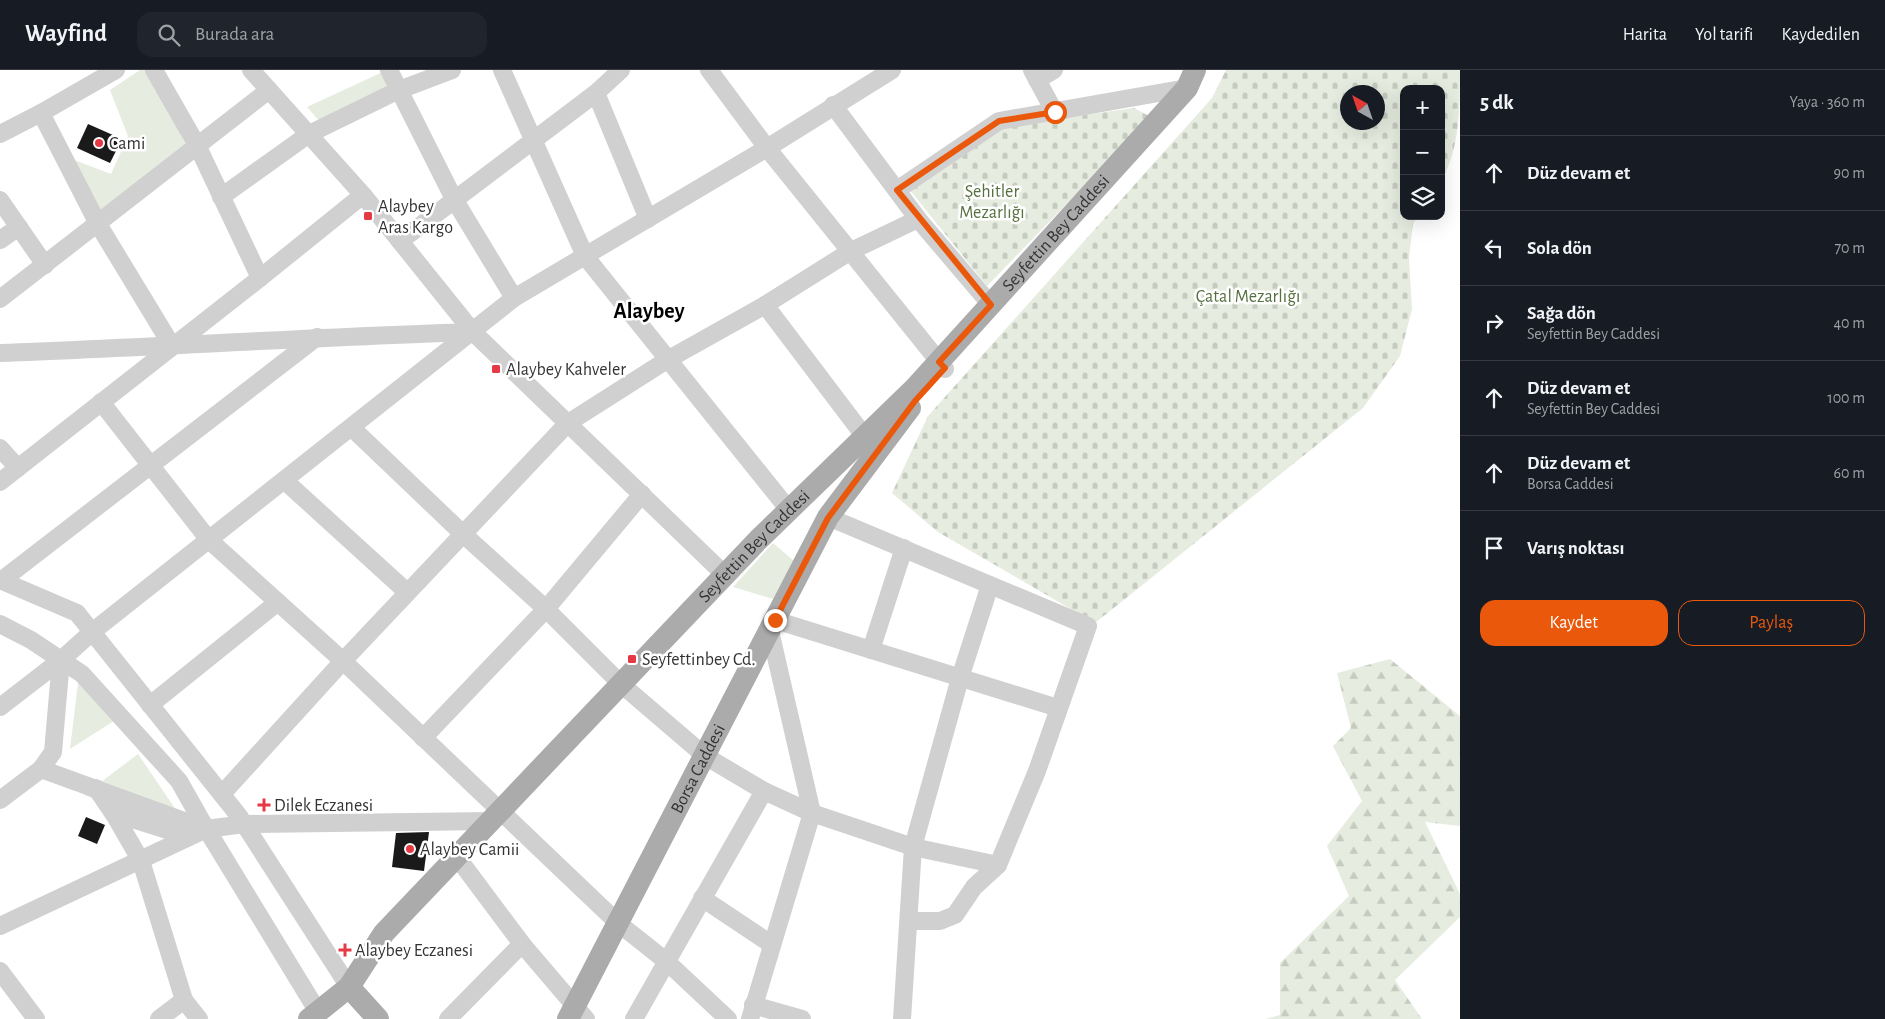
<!DOCTYPE html>
<html lang="tr">
<meta charset="utf-8">
<style>
body{margin:0;font-family:"Alegreya Sans",sans-serif;background:#20242c;color:#f1f3f6}
.controls{position:absolute;right:15px;top:15px;display:grid;overflow:hidden;border-radius:10px;box-shadow:0 5px 20px #0002}
.controls button{width:45px;height:45px;display:grid;place-items:center;padding:0;border:0;border-bottom:1px solid #363941;background:#171b24;color:#f1f3f6;font:25px sans-serif}
.compass{position:absolute;left:1340px;top:15px;width:45px;height:45px;border-radius:50%;background:#171b24;box-shadow:0 5px 20px #0002;rotate:320deg}
.stop{position:absolute;width:15px;height:15px;margin:-11px;border:4px solid #ea580c;border-radius:50%;background:#fff}
.stop.end{background:#ea580c;border-color:#fff;box-shadow:0 1px 5px #0008}
.list{margin:0;padding:0;list-style:none}
h2{display:flex;justify-content:space-between;align-items:center;height:65px;margin:0;padding:0 20px;font-size:21px}
h2 small{font-size:16px;font-weight:400;color:#9ea1a6}
.list li{display:grid;grid-template-columns:32px 1fr auto;gap:15px;align-items:center;box-sizing:border-box;height:75px;padding:0 20px;border-top:1px solid #363941}
.list b{display:block;font-size:19px;white-space:nowrap}
.list p{margin:0;font-size:16px;white-space:nowrap;color:#9ea1a6}
.list em{font-size:16px;font-style:normal;color:#9ea1a6}
.actions{display:flex;gap:10px;padding:15px 20px}
.actions a{flex:1;padding:11px 0;border:1px solid #ea580c;border-radius:15px;text-align:center;font-size:18px;color:#ea580c}
.actions .main{background:#ea580c;color:#fff}
.icon{flex:none;width:28px;height:28px;fill:none;stroke:currentColor;stroke-width:2;stroke-linecap:round;stroke-linejoin:round}
.map{position:relative;flex:none;width:1460px;height:949px;overflow:hidden}
header{display:flex;align-items:center;gap:30px;box-sizing:border-box;height:70px;padding:0 25px;background:#171b24;border-bottom:1px solid #363941}
header strong{font-size:24px}
nav{display:flex;gap:28px;margin-inline-start:auto;font-size:18px}
.search{width:350px;height:45px;background:#20242c;display:flex;align-items:center;gap:12px;box-sizing:border-box;padding:0 18px;border-radius:15px;color:#9ea1a6;font-size:19px}
main{display:flex}
aside{flex:1;background:#171b24}
.map>svg:first-child{display:block}
.green{fill:#e6ecdf}
.forest{fill:url(#forest-firs)}
.cemetery{fill:url(#cemetery-stones);fill-rule:evenodd}
.building{fill:#1a1a1a}
.lines{fill:none;stroke-linecap:round;stroke-linejoin:round}
.minor{stroke:#d0d0d0;stroke-width:18}
.major{stroke:#ababab;stroke-width:22}
.route{stroke:#ea580c;stroke-width:6}
.poi-dot{fill:#e63946;stroke:#fff;stroke-width:2}
.labels{text-anchor:middle;stroke-width:5;stroke-linejoin:round;paint-order:stroke}
.poi-label{font-size:18px;fill:#333;stroke:#fff;text-anchor:start}
.park-label{font-size:18px;fill:#56703f;stroke:#fff}
.street-label{font-size:18px;fill:#333;stroke:#fff}
.district-label{font-size:22px;font-weight:bold;fill:#000;stroke:#fff}
</style>
<header>
<strong>Wayfind</strong>
<div class="search"><svg class="icon" aria-label="search" viewBox="0 0 24 24"><circle cx="10" cy="10" r="6"/><path d="M15 15l6 6"/></svg>Burada ara</div>
<nav><a>Harita</a><a>Yol tarifi</a><a>Kaydedilen</a></nav>
</header>
<main>
<div class="map">
<svg width="1460" height="949" viewBox="0 0 1460 949">
<defs>
<pattern id="forest-firs" width="22" height="20" patternUnits="userSpaceOnUse" patternTransform="scale(1.25)"><rect width="22" height="20" fill="#e6ecdf"/><path d="M5 1l3.5 6h-7zM16 11l3.5 6h-7z" fill="#c6cbc0"/></pattern>
<pattern id="cemetery-stones" width="16" height="16" patternUnits="userSpaceOnUse" patternTransform="scale(1.25)"><rect width="16" height="16" fill="#e6ecdf"/><path d="M2 7V4a2 2 0 0 1 4 0v3zM10 15v-3a2 2 0 0 1 4 0v3z" fill="#c6cbc0"/></pattern>
</defs>
<rect width="100%" height="100%" fill="#fff"/>
<g class="green">
<polygon points="140,0 148,0 187,77 99,141 74,90 111,104 128,66 110,20"/>
<polygon points="387,0 394,18 321,53 307,37"/>
<polygon points="773,473 794,491 773,529 733,517"/>
<polygon points="80,597 120,647 70,679"/>
<polygon points="138,684 187,756 183,762 84,725"/>
</g>
<polygon class="forest" points="1390,589 1460,646 1460,756 1425,752 1460,824 1460,847 1395,910 1422,949 1265,949 1280,945 1280,893 1349,826 1327,776 1362,731 1333,676 1351,658 1337,603"/>
<g class="cemetery">
<path d="M1226 0H1460C1460 36 1460 80 1441 111V19H1404V146H1418L1413 154 1409 188 1412 239 1400 286 1363 338 1095 553 938 462 892 423 928 346 1212 28ZM1348 22H1378V52H1348Z"/>
<polygon points="1134,38 1151,47 987,216 909,119 999,57"/>
</g>
<g class="building">
<polygon points="88,54 122,69 110,93 77,78"/>
<polygon points="86,747 105,755 97,774 78,766"/>
<polygon points="429,762 424,801 392,797 396,763"/>
</g>
<g class="lines">
<g class="minor">
<polyline points="154,0 198,77 260,208"/>
<polyline points="251,0 363,125 473,262 725,505"/>
<polyline points="389,0 454,129 514,228"/>
<polyline points="502,0 585,186 789,440"/>
<polyline points="709,0 767,78 945,299"/>
<polyline points="1032,0 1055,43"/>
<polyline points="1037,10 1054,0"/>
<polyline points="596,23 648,149"/>
<polyline points="833,35 918,149 991,235"/>
<polyline points="41,43 98,154 172,276"/>
<polyline points="0,64 41,43 116,0"/>
<polyline points="897,120 999,51 1187,18"/>
<polyline points="221,127 309,64 399,20 452,0"/>
<polyline points="0,130 45,195"/>
<polyline points="0,170 19,157"/>
<polyline points="400,171 596,23 621,0"/>
<polyline points="0,229 269,20"/>
<polyline points="765,235 865,367 875,373"/>
<path d="M0 283C158 277 315 267 473 262"/>
<polyline points="101,332 209,470 343,591 618,853 666,891 728,949"/>
<polyline points="352,358 463,464 546,539 621,614 705,686 764,721 812,743 913,777 998,795"/>
<polyline points="0,378 18,398"/>
<polyline points="285,411 407,522"/>
<polyline points="0,412 260,208 363,125"/>
<polyline points="828,447 1088,556 1037,701 998,795 974,817 955,845 940,851 909,851"/>
<polyline points="0,510 77,543 239,746 349,917"/>
<polyline points="2,510 317,267"/>
<polyline points="775,550 1058,638"/>
<polyline points="0,554 31,570 82,604 179,711 201,750 318,942"/>
<polyline points="871,580 904,478"/>
<polyline points="150,635 278,532"/>
<polyline points="0,637 61,590 92,562 514,228 767,78 892,0"/>
<polyline points="423,668 546,539 642,424"/>
<polyline points="41,699 206,759"/>
<polyline points="96,718 115,746 141,791 184,930 199,949"/>
<polyline points="222,724 343,591 568,353 667,290 765,235 851,181 918,149"/>
<polyline points="0,730 41,699 53,682 61,590"/>
<polyline points="113,743 189,767"/>
<polyline points="457,787 522,874 586,949"/>
<polyline points="702,828 771,874"/>
<polyline points="0,856 206,759 245,754 491,751"/>
<polyline points="0,901 36,949"/>
<polyline points="753,935 802,949"/>
<polyline points="159,949 184,930"/>
<polyline points="448,949 522,874"/>
<polyline points="634,949 764,721"/>
<polyline points="750,949 812,743 770,561"/>
<polyline points="902,949 913,777 960,608 990,515"/>
</g>
<g class="major">
<polyline points="349,917 378,949"/>
<path id="s1" d="M309 949 349 917 384 863 758 470 915 318 1187 18 1195 0"/>
<path id="s2" d="M568 949 828 447 910 338"/>
</g>
</g>
<g class="lines">
<polyline class="route" points="775,550 828,448 915,331 945,298 939,292 991,235 897,120 999,51 1055,42"/>
</g>
<g class="poi-dot">
<circle cx="99" cy="73" r="5"/>
<rect x="363" y="141" width="10" height="10" rx="2.5"/>
<rect x="491" y="294" width="10" height="10" rx="2.5"/>
<rect x="627" y="584" width="10" height="10" rx="2.5"/>
<path d="M261.5 727.5h5v5h5v5h-5v5h-5v-5h-5v-5h5z"/>
<circle cx="410" cy="779" r="5"/>
<path d="M342.5 872.5h5v5h5v5h-5v5h-5v-5h-5v-5h5z"/>
</g>
<g class="labels">
<g class="poi-label">
<text x="109" y="79">Cami</text>
<text x="378" y="142">Alaybey<tspan x="378" dy="21">Aras Kargo</tspan></text>
<text x="506" y="305">Alaybey Kahveler</text>
<text x="642" y="595">Seyfettinbey Cd.</text>
<text x="274" y="741">Dilek Eczanesi</text>
<text x="420" y="785">Alaybey Camii</text>
<text x="355" y="886">Alaybey Eczanesi</text>
</g>
<g class="park-label">
<text x="992" y="127">Şehitler<tspan x="992" dy="21">Mezarlığı</tspan></text>
<text x="1248" y="232">Çatal Mezarlığı</text>
</g>
<g class="street-label">
<text dy="6" stroke="none"><textPath href="#s1" startOffset="1086">Seyfettin Bey Caddesi</textPath></text>
<text dy="6" stroke="none"><textPath href="#s1" startOffset="651">Seyfettin Bey Caddesi</textPath></text>
<text dy="6" stroke="none"><textPath href="#s2" startOffset="282">Borsa Caddesi</textPath></text>
</g>
<g class="district-label">
<text x="649" y="248">Alaybey</text>
</g>
</g>
</svg>
<div class="controls">
<button>+</button>
<button>−</button>
<button><svg class="icon" aria-label="layers" viewBox="0 0 24 24"><path d="M12 4l9 5-9 5-9-5zM3 14l9 5 9-5"/></svg></button>
</div>
<svg class="compass" viewBox="-18 -18 36 36"><path d="M0-13l5 13h-10z" fill="#e53935"/><path d="M0 13l5-13h-10z" fill="#9ea1a6"/></svg>
<div class="stop" style="left:1055px;top:42px"></div>
<div class="stop end" style="left:775px;top:550px"></div>
</div>
<aside>
<h2>5 dk<small>Yaya · 360 m</small></h2>
<ul class="list">
<li><svg class="icon" aria-label="ahead" viewBox="0 0 24 24"><path d="M12 20V5M6 11l6-6 6 6"/></svg><div><b>Düz devam et</b></div><em>90 m</em></li>
<li><svg class="icon" aria-label="left" viewBox="0 0 24 24"><path d="M17 20v-9H6M10 6l-5 5 5 5"/></svg><div><b>Sola dön</b></div><em>70 m</em></li>
<li><svg class="icon" aria-label="right" viewBox="0 0 24 24"><path d="M7 20v-9h11M14 6l5 5-5 5"/></svg><div><b>Sağa dön</b><p>Seyfettin Bey Caddesi</p></div><em>40 m</em></li>
<li><svg class="icon" aria-label="ahead" viewBox="0 0 24 24"><path d="M12 20V5M6 11l6-6 6 6"/></svg><div><b>Düz devam et</b><p>Seyfettin Bey Caddesi</p></div><em>100 m</em></li>
<li><svg class="icon" aria-label="ahead" viewBox="0 0 24 24"><path d="M12 20V5M6 11l6-6 6 6"/></svg><div><b>Düz devam et</b><p>Borsa Caddesi</p></div><em>60 m</em></li>
<li><svg class="icon" aria-label="arrive" viewBox="0 0 24 24"><path d="M6 21V4h12l-3 4 3 4H6"/></svg><div><b>Varış noktası</b></div></li>
</ul>
<div class="actions"><a class="main">Kaydet</a><a>Paylaş</a></div>
</aside>
</main>
